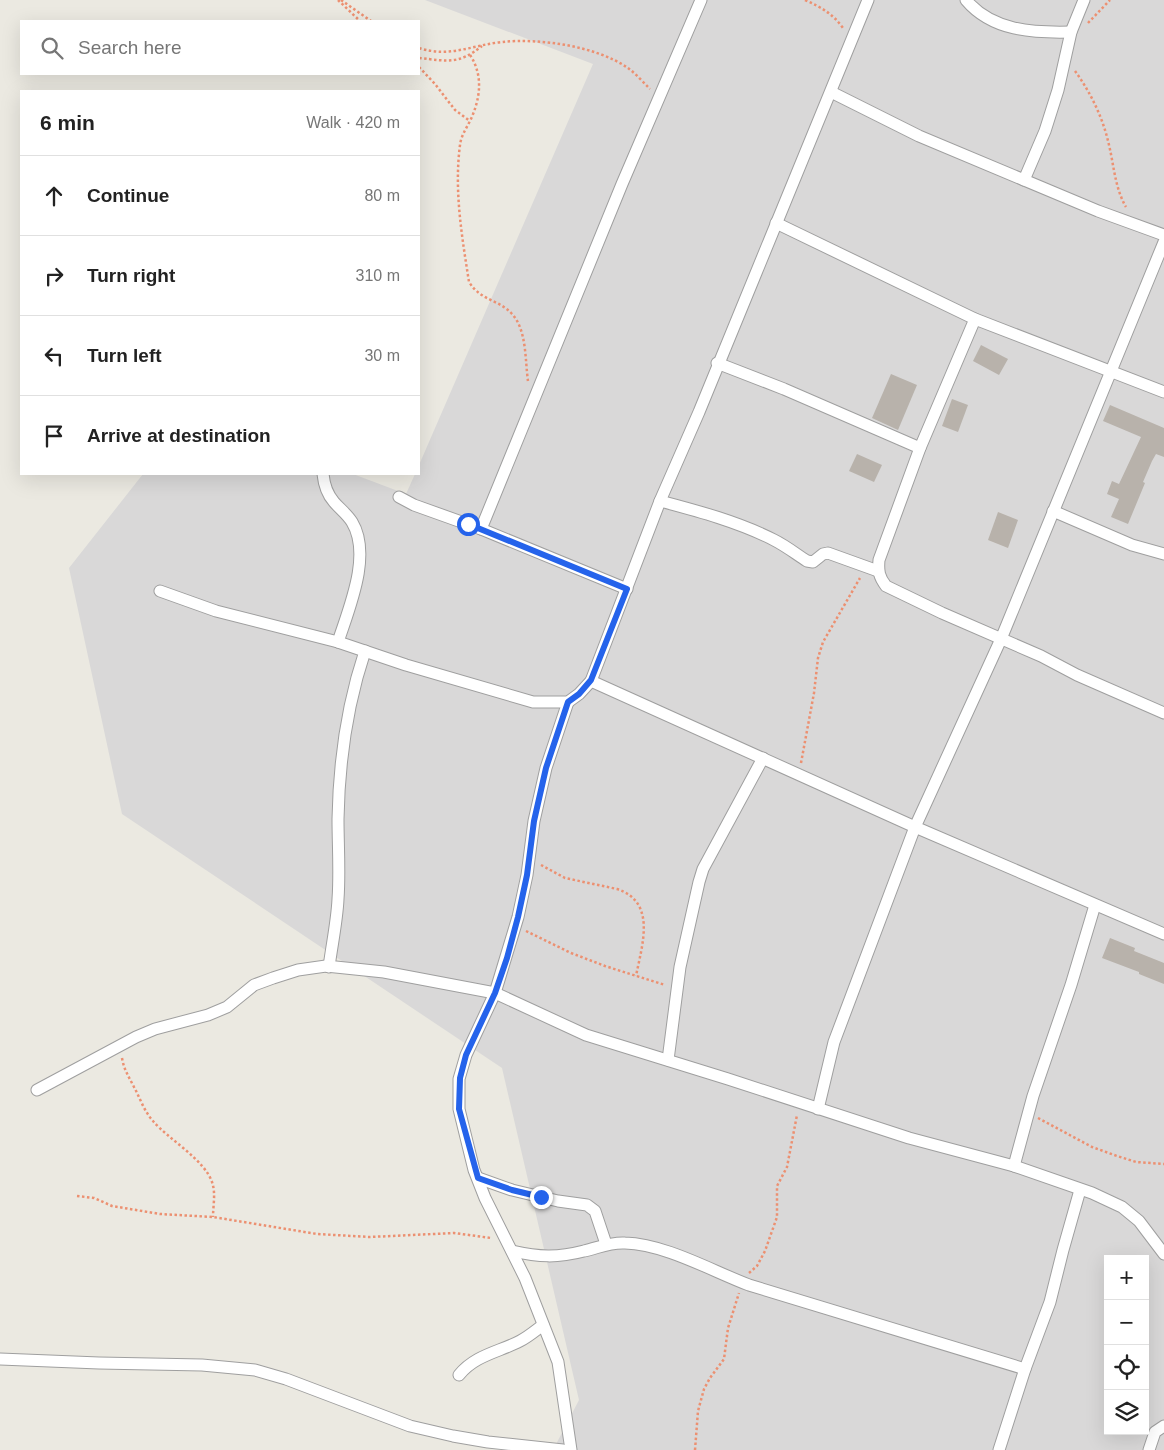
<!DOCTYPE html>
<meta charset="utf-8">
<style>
body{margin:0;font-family:Helvetica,sans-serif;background:#f6f6f6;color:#222}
.controls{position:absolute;right:15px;bottom:15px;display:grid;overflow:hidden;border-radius:0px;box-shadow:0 5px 20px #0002}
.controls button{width:45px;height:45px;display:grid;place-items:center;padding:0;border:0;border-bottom:1px solid #e0e0e0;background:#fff;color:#222;font:25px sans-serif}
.stop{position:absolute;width:15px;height:15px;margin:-11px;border:4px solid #2563eb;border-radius:50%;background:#fff}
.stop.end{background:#2563eb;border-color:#fff;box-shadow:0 1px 5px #0008}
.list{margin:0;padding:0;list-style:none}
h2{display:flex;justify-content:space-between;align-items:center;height:65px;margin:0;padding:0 20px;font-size:21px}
h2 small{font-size:16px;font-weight:400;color:#767676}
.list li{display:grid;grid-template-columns:32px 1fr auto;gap:15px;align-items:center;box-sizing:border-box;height:80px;padding:0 20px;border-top:1px solid #e0e0e0}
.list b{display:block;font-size:19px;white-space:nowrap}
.list em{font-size:16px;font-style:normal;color:#767676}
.icon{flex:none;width:28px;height:28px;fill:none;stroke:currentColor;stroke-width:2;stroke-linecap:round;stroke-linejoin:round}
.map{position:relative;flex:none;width:1164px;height:1450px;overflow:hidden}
.search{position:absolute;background:#fff;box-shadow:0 5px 20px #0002;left:20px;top:20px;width:400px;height:55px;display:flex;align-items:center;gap:12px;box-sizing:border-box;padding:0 18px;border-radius:0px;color:#767676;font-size:19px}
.panel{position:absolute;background:#fff;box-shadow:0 5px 20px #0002;left:20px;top:90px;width:400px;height:385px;border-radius:0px}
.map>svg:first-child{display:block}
.residential{fill:#d9d8d8;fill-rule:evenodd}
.building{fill:#b8b2ab}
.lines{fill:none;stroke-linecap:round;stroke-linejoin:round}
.street-casing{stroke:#9f9f9f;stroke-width:13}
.path{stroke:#ec9071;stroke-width:2.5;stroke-dasharray:2.5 2.5;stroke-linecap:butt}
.street{stroke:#fff;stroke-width:11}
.route{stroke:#2563eb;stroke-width:6}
</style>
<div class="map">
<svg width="1164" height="1450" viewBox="0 0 1164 1450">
<rect width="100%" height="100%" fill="#ebe9e1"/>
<path class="residential" d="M425 0H1164V1450H553L579 1400 502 1068 122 814 69 568 143 474H353L406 494 415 474H419V465L593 64ZM1108 1259H1145V1431H1108Z"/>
<g class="building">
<polygon points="981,345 1008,359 999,375 973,361"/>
<polygon points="891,374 917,385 898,430 872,418"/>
<polygon points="952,399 968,405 958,432 942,426"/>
<polygon points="1110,405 1164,428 1164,457 1156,454 1152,461 1143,482 1145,483 1128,524 1111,517 1119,499 1107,494 1112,481 1119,484 1141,437 1103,421"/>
<polygon points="857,454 882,465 874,482 849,471"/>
<polygon points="998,512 1018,520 1008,548 988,540"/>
<polygon points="1110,938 1135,948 1134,951 1164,963 1164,984 1139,974 1139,972 1102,958"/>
</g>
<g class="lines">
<defs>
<g id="street">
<path d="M966 0C992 31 1033 33 1071 32"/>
<polyline points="831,92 919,136 1098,211 1164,235"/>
<polyline points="1024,180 1045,131 1058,90 1071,32 1084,0"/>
<polyline points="776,223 975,319 1164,392"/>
<path d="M975 319 920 448 879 560C878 571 879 577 886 586L942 613 1041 656 1077 675 1164 713"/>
<polyline points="717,363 784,389 920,448"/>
<path d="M323 474C324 484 327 494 334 502 340 509 347 514 352 522 372 555 349 608 338 642"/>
<polyline points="399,497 414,505 481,529 627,589"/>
<path d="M660 501C698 511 739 522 774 540 786 546 796 554 807 561L813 562 823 554 828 553 878 571"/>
<polyline points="1053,511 1132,545 1164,554"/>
<polyline points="481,529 622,184 701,0"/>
<polyline points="160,591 216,611 338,642 406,665 533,702 568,702 579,694 591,681 660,501 699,412 868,0"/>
<polyline points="591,681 915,827 1164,934"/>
<polyline points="568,702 546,768 534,821 527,875 518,917 495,993 466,1055 459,1079 459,1109 474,1170 485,1198 525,1278 558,1362 571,1450"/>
<path d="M329 967C332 944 337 921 338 899 340 872 338 846 338 819 339 762 347 705 365 651"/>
<polyline points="668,1060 680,967 699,882 703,869 763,758"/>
<polyline points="37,1090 136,1037 155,1029 208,1015 227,1007 254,985 273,978 298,970 326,966 384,972 495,993 586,1035 728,1079 909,1138 1014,1166 1092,1193 1122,1207 1139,1221 1164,1254"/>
<polyline points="818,1109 834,1042 915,827 1001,639 1164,242"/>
<polyline points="1014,1166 1033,1096 1071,985 1095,905"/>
<polyline points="478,1178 512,1190 558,1201 587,1205 595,1211 606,1244"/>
<path d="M512 1251C539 1257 557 1258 584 1251 598 1248 610 1242 625 1243 665 1244 712 1271 749 1285L1025 1369"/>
<polyline points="0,1359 99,1363 202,1365 255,1370 286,1379 410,1426 453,1436 488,1442 563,1450"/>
<path d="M459 1375C475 1355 499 1352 520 1341 528 1337 535 1331 543 1325"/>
<polyline points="999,1450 1025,1369 1050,1302 1063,1250 1080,1190"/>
<polyline points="1149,1450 1155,1432 1164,1426"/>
</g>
</defs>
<use href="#street" class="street-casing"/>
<g class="path">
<polyline points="338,0 360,21"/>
<polyline points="341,0 371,21"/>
<path d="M805 0C821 7 833 14 843 28"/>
<polyline points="1088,23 1110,0"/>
<path d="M419 48C450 58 472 45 502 42 540 38 596 46 628 68 636 74 643 82 650 89"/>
<path d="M470 55C484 76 480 100 470 121 466 129 461 136 460 145 454 191 462 237 469 282 481 301 500 300 512 314 527 330 525 361 528 381"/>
<path d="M419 58C448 61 458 65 482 46"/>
<polyline points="419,67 435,84 455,110 470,121"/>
<path d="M1075 71C1091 93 1103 118 1109 145 1114 166 1115 188 1126 207"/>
<polyline points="801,763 814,693 818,658 823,642 860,578"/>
<path d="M541 865 565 878 617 889C657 902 642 945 636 976"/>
<polyline points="526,931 571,953 605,966 665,985"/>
<path d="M122 1058C124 1070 129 1077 134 1087 140 1098 144 1111 153 1121 168 1139 204 1159 212 1182 216 1193 213 1206 213 1217"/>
<polyline points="1038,1118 1092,1147 1117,1156 1136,1162 1164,1164"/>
<polyline points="77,1196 94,1198 112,1206 160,1214 213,1217 317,1234 370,1237 454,1233 491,1238"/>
<polyline points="749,1273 757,1266 765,1251 777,1217 777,1186 787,1167 797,1115"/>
<polyline points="695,1450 698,1411 704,1389 710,1378 724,1359 728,1328 739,1293"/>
</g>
<use href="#street" class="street"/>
</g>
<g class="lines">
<polyline class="route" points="468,524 627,589 591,680 579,694 568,702 546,768 534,821 527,875 518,917 507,958 495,993 466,1055 460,1078 459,1109 478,1178 512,1190 541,1197"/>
</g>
</svg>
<div class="controls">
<button>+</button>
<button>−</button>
<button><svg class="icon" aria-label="locate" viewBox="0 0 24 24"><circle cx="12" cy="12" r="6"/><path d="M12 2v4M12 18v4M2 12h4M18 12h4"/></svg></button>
<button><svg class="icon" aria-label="layers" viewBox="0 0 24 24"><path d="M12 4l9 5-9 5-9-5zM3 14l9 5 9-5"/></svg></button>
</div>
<div class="stop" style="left:468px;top:524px"></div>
<div class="stop end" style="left:541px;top:1197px"></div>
<div class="search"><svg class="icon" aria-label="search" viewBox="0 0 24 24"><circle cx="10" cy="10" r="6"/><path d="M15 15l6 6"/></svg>Search here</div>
<section class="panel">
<h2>6 min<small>Walk · 420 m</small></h2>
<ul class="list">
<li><svg class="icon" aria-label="ahead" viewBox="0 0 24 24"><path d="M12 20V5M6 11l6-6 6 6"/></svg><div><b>Continue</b></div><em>80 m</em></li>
<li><svg class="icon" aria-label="right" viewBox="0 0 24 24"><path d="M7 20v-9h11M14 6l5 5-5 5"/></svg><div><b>Turn right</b></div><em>310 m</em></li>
<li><svg class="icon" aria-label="left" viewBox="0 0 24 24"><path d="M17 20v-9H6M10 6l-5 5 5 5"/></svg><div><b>Turn left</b></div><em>30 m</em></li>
<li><svg class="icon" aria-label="arrive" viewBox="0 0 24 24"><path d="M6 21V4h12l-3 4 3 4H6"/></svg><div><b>Arrive at destination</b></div></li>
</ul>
</section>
</div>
